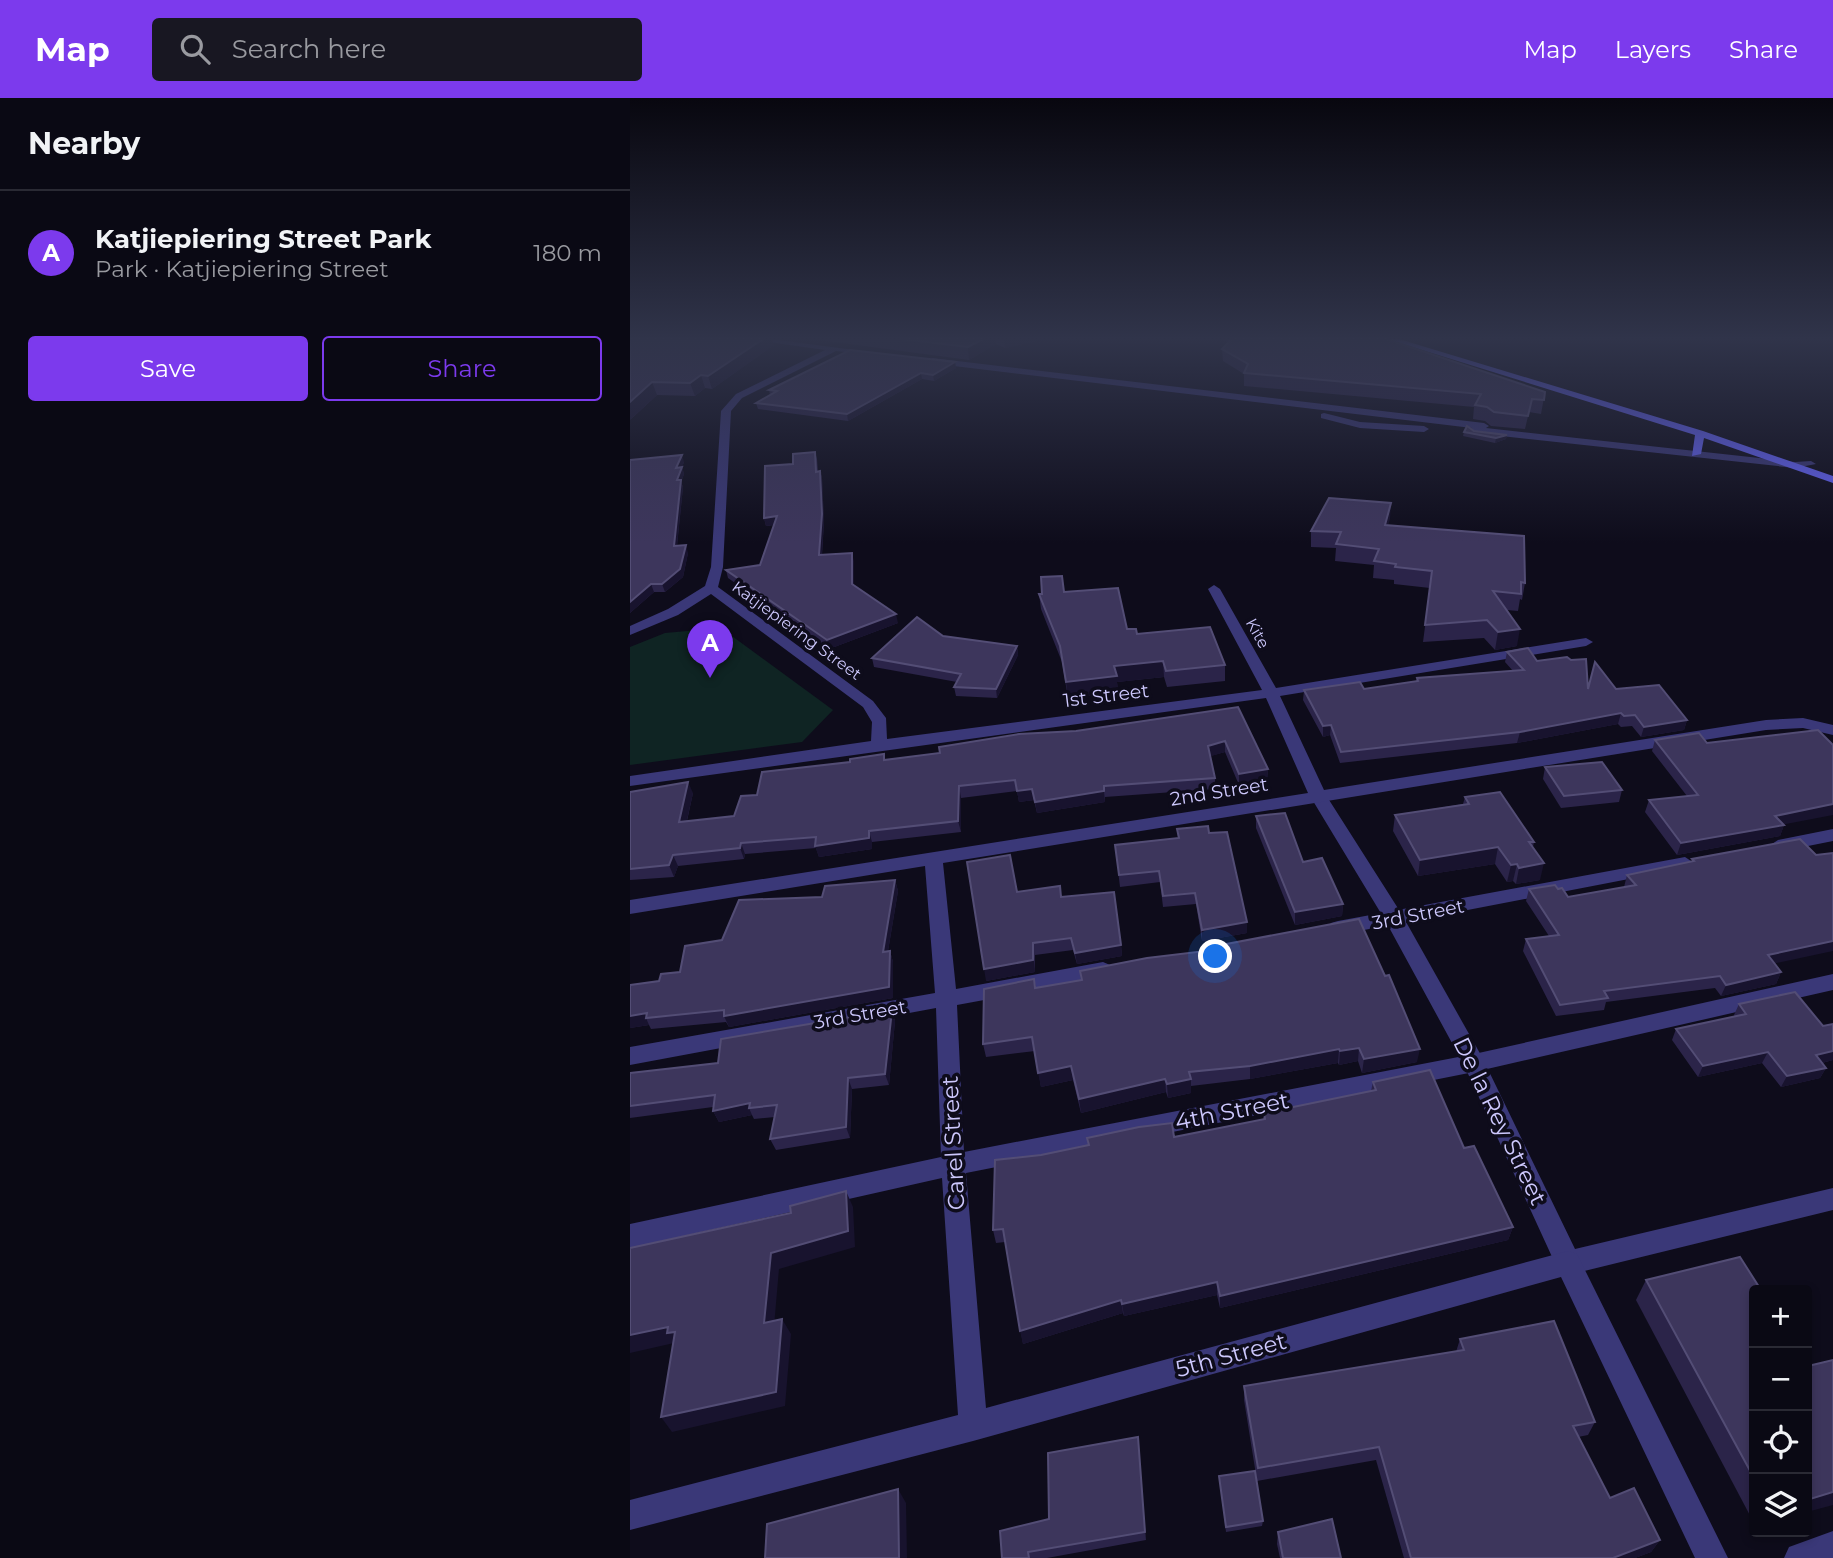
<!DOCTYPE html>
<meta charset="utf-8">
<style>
body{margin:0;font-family:Montserrat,sans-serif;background:#181722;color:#f1f3f6}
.controls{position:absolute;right:21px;bottom:21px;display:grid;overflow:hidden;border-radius:7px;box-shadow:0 4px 10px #0003}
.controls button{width:63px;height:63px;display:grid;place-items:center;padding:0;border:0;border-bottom:2px solid #2a2a34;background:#0a0914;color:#f1f3f6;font:35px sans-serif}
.you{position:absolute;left:586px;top:859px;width:24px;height:24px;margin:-18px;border:5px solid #fff;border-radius:50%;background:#1a73e8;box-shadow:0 0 0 10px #1a73e833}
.badge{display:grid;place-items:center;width:46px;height:46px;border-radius:50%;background:#7c3aed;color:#fff;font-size:23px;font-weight:700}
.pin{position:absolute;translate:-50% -58px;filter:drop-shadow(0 2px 4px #0008)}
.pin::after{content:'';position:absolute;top:37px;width:24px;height:21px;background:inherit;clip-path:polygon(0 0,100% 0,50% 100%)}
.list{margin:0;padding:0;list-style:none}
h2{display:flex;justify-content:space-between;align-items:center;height:91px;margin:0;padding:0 28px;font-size:30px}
h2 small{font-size:23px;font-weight:400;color:#999aa0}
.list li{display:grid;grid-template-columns:46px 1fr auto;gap:21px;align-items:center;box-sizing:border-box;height:126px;padding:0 28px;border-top:2px solid #2a2a34}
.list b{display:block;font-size:26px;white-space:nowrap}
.list p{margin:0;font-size:23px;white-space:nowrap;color:#999aa0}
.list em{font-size:23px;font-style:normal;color:#999aa0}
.actions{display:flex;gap:14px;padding:21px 28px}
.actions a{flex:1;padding:16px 0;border:2px solid #7c3aed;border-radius:7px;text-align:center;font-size:24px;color:#7c3aed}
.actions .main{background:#7c3aed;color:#fff}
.icon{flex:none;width:38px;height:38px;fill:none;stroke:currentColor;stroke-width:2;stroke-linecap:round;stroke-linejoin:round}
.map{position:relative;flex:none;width:1203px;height:1460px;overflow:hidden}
header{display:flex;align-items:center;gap:42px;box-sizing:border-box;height:98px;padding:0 35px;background:#7c3aed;color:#fff}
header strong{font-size:33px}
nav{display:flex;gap:38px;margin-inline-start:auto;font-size:24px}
.search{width:490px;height:63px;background:#181722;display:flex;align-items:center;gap:18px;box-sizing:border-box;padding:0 24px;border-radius:7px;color:#999aa0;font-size:26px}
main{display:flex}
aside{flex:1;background:#0a0914}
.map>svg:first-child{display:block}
.green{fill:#0f2423}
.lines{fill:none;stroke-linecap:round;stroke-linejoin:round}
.pedestrian{fill:#3a3878;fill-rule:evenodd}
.minor{fill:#3a3878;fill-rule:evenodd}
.secondary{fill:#6463f9;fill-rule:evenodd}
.wall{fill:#2b2449}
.shaded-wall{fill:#18132e}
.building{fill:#3d365c;stroke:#534d75;stroke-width:2}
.labels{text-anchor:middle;stroke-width:7;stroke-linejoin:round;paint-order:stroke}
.far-street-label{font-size:16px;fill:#cdc8fd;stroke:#0e0c1b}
.street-label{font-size:19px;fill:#cdc8fd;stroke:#0e0c1b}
.near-street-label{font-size:23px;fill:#cdc8fd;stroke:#0e0c1b}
</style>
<header>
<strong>Map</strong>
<div class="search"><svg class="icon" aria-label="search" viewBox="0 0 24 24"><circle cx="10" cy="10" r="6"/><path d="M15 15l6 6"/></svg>Search here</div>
<nav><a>Map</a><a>Layers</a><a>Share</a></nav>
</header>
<main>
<aside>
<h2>Nearby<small></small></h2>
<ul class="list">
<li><span class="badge">A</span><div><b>Katjiepiering Street Park</b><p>Park · Katjiepiering Street</p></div><em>180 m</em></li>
</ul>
<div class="actions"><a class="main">Save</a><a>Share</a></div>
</aside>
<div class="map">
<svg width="1203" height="1460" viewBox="0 0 1203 1460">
<rect width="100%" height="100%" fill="#0e0c1b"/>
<polygon class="green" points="91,530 203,612 172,644 0,667 0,549 35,535"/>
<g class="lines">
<polygon class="pedestrian" points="688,693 694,694 771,815 852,959 945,1151 1203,1090 1203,1112 938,1177 929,1174 834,967 755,822 680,698"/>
<g class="minor">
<polygon points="117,241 141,241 247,255 243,257 206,253 112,300 101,313 93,469 88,489 243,603 256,620 257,641 632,592 578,491 584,487 590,491 646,590 956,540 963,544 956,548 650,598 694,692 1136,622 1173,620 1203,627 1203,637 1173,630 1136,632 313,765 326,891 473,864 480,867 483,872 480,877 473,880 327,907 334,1054 844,956 1203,876 1203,892 844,974 336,1075 356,1310 938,1153 947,1156 1098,1460 1065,1460 931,1179 343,1343 0,1432 0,1402 328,1317 312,1080 0,1150 0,1126 311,1059 306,910 0,967 0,949 305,895 295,768 0,816 0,802 678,695 636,600 0,688 0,678 241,643 242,624 233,609 81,496 48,517 0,537 0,528 38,511 75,488 81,469 91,313 106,296 195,252"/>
<polygon points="302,260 854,325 859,328 856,330 1165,364 1181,363 1186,366 1165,370 844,335 839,332 842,330 299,265"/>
<polygon points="694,315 730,324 794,328 799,331 794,334 730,330 691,320 691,316"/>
<polygon points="1203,731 1203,743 1148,754 1139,748 1148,742"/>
<polygon points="1055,759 1064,765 1061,769 708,837 701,835 698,830 701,825 708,823"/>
<polygon points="1203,1433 1203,1460 1154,1460 1159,1449"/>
</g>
<polygon class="secondary" points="757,241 769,241 1073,333 1203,378 1203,385 1074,340 1071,356 1062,358 1065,337"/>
</g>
<g class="wall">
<polygon points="0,241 144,247 82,291 75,290 65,298 27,297 1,321"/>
<polygon points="182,241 414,241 375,250 366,246 339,262"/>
<polygon points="588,241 756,241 915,294 911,316 899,314 895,331 861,328 855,323 843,321 844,309 614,288 614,276 593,263 592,251 599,244"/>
<polygon points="1153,241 1203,241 1203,242 1158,242"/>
<polygon points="325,264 326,270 304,283 292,281 218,323 128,311 126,305 140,297 139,292"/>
<polygon points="844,333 877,337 876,341 865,345 833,338 834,334"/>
<polygon points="185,354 187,361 188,373 190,373 192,380 194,424 192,457 224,463 224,487 268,525 199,551 98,480 96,472 130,467 144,427 136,428 134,420 163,366"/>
<polygon points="0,362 54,364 52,369 54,376 51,384 53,389 47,448 58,455 53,479 35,494 24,494 0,515"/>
<polygon points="761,405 758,427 895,485 892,502 890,501 888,513 877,512 887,548 865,552 854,540 793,544 800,490 764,486 764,482 743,480 744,467 705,463 706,450 681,449 681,433"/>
<polygon points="434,494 507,536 595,567 595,583 537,589 534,579 487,584 488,594 438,600 432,564 411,511 409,496"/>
<polygon points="313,538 387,548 388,557 367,600 326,598 324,589 327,584 244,569 242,560"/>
<polygon points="877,554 907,563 958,591 986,591 1057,622 1054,632 1011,639 1002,628 991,629 988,626 887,645 710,665 700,637 693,639 673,602 674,592 734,591 786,583 787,580 883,573 875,564"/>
<polygon points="608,609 638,671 637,682 609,687 595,654 580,658 585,680 585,691 475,699 475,704 407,715 404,702 389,704 387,693 331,700 331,734 242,744 242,751 189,759 186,750 115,756 114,761 48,768 44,779 0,782 0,694 63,695 57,723 104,718 127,697 255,662 310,655 446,633"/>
<polygon points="1025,642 1077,645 1154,727 1150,738 1047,757 1015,714 1019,702 1057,698 1022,653"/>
<polygon points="915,669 992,692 989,704 931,710 913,681"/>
<polygon points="835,699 904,744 903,749 910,782 886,786 883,783 877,784 865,766 788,778 763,733 765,717 833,706"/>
<polygon points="626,718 673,764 713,806 712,818 665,827 626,730"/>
<polygon points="547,731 579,735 617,824 617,835 572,843 566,806 533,809 530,784 490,789 485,747 548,740"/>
<polygon points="1062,761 1151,874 1146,886 1091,898 1085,890 976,904 974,912 926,918 893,853 896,841 919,838 896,803 899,791 928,791 938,799 994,789 997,777 1062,764"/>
<polygon points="265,782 268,793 258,853 260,853 263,864 263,900 99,929 96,924 21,931 19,927 0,930 29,883 50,874 92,842 192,799"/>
<polygon points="387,794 432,799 491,847 492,858 447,866 443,852 405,857 405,874 356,883"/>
<polygon points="575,850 787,964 732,975 728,963 709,967 708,965 620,981 561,988 561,995 538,1000 536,994 451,1015 443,982 411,989 405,953 356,959 353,946 404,881 406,890 451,882 450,873 576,854"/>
<polygon points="1109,906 1193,928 1203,926 1203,962 1192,965 1196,970 1190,980 1151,989 1132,965 1068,979 1042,942 1046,931 1105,919 1104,917"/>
<polygon points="262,912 265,923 259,987 222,991 220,1040 146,1052 140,1041 145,1019 124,1021 122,1017 89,1024 83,1013 83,1009 0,1020 0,975 88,965"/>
<polygon points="743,984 834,1050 883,1129 878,1142 590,1210 587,1197 494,1218 493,1215 393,1246 375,1144 366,1145 363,1132 411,1057 544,1039 633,1021 634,1015 741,993"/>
<polygon points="1016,1182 1124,1192 1124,1425 1006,1202"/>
<polygon points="830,1241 965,1324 958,1337 948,1339 980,1400 1030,1442 1021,1454 1005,1460 774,1460 746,1362 627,1383 614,1302 614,1288 826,1254"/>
<polygon points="508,1339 516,1442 417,1460 372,1460 419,1421"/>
<polygon points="589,1378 633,1423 632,1428 596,1434"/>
<polygon points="648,1434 711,1460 650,1460 647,1446"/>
</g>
<g class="shaded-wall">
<polygon points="133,241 142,241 144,247 82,291 78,278"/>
<polygon points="353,241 366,241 366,246 339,262 338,249"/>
<polygon points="374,241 414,241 375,250"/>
<polygon points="325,264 326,270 304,283 303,277"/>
<polygon points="291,275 292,281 218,323 217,316"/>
<polygon points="71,277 75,290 65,298 60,285"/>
<polygon points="22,284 27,297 0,322 0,304"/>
<polygon points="877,337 876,341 865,345 866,340"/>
<polygon points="52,357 54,364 49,377 46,370"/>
<polygon points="52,369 54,376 51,384 53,389 46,456 44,448 47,382"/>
<polygon points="190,373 192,380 194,424 191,465 189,457"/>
<polygon points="761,405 760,421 753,443 755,427"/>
<polygon points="147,418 149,426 136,428 134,420"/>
<polygon points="56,447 58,455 53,479 35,494 32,486"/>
<polygon points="222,455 224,463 224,494 222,486"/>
<polygon points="21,486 24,494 0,515 0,504"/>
<polygon points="266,516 268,525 199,551 197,542"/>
<polygon points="890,531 887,548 865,552 868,534"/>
<polygon points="387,548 388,557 367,600 366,591"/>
<polygon points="533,563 534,579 487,584 488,594 438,600 436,584 484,568"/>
<polygon points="991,615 988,626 887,645 890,634"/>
<polygon points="1057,622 1054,632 1011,639 1014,629"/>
<polygon points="701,627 700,637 693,639 693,628"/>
<polygon points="595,643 595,654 578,659 578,648"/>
<polygon points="638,671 637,682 609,687 609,676"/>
<polygon points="58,684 63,695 54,735 49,724"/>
<polygon points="329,688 331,700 331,734 328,723"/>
<polygon points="402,691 404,702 389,704 387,693"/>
<polygon points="474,693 475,704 407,715 405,704"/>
<polygon points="1203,706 1203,717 1140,729 1145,718"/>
<polygon points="1154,727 1150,738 1047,757 1051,745"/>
<polygon points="239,733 242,744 242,751 189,759 185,748"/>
<polygon points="111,745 115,756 114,761 110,750"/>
<polygon points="868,749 865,766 788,778 790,762"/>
<polygon points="43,757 48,768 44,779 39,767"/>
<polygon points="914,765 910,782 886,786 889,770"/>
<polygon points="887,766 883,783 877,784 881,767"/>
<polygon points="265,782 268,793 256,865 253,854"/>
<polygon points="713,806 712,818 665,827 665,814"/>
<polygon points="617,824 617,835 572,843 572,832"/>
<polygon points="1203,843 1203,853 1133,868 1138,857"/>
<polygon points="403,845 405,874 356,883 354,871"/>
<polygon points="491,847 492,858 447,866 445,855"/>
<polygon points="260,853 263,864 263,900 99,929 94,918"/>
<polygon points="1151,874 1146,886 1091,898 1096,887"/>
<polygon points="262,912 265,923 259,987 255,976"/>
<polygon points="17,915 16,920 19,927 0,930 0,918"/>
<polygon points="729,950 728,963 709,967 710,953"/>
<polygon points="709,951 708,965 620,981 620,968"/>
<polygon points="790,951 787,964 732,975 734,961"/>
<polygon points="1203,953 1203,962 1180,968 1186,957"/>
<polygon points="1138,954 1132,965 1068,979 1073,968"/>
<polygon points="441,968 443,982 411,989 408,975"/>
<polygon points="1196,970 1190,980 1151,989 1157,978"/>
<polygon points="218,980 222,991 220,1040 216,1029"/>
<polygon points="535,981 536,994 451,1015 449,1001"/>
<polygon points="561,981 561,995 538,1000 537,986"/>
<polygon points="120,1005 119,1010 122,1017 89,1024 83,1013"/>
<polygon points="216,1093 223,1109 225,1149 149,1171 143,1240 134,1225 141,1155"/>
<polygon points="883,1129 878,1142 590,1210 590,1198"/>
<polygon points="587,1184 587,1197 494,1218 492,1206"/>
<polygon points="491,1202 493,1215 393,1246 390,1233"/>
<polygon points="152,1221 161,1236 155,1308 42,1334 31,1319"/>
<polygon points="38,1229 45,1234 44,1245 0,1255 0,1237"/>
<polygon points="268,1391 276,1405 277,1460 269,1460"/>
<polygon points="1203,1394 1203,1407 1177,1414 1177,1402"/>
<polygon points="1030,1442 1021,1454 1005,1460 983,1460"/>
</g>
<g class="building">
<polygon points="0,241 133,241 78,278 71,277 60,285 22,284 0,304"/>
<polygon points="272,241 353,241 338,249"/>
<polygon points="602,241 756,241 915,294 914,302 902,301 898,318 864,314 857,309 845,307 851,296 614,275 618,266 592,251"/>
<polygon points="220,252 325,264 303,277 291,275 217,316 126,305 147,293 139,292"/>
<polygon points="837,328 844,333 877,337 866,340 834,334"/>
<polygon points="185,354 186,374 190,373 192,416 189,457 222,455 222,486 266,516 197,542 96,472 130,467 147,418 134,420 135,368 163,366 163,356"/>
<polygon points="52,357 46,370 52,369 47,382 51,382 44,448 56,447 50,471 32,486 21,486 0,504 0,362"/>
<polygon points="699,400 761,405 755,427 894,438 895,485 891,484 891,496 863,493 890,531 868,534 857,522 795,527 802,473 765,469 766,466 744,463 749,451 706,446 711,434 681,433"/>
<polygon points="432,478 434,494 488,490 497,531 506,531 507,536 580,529 595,567 536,573 533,563 484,568 487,578 436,584 430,548 409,496 412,496 411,479"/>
<polygon points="287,519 313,538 387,548 366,591 324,589 331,576 242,560"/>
<polygon points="898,550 907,563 937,559 941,562 956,561 958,591 965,564 986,591 1029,587 1057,622 1014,629 1005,617 994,618 991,615 890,634 711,654 701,627 693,628 674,592 730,584 734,591 788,583 787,580 894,572 877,554"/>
<polygon points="608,609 638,671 609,676 595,643 578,648 585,680 474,688 474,693 405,704 402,691 387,693 385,682 329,688 328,723 239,733 239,740 185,748 186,739 111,745 110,750 43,757 39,767 0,771 0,694 58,684 49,724 104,718 111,698 127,697 132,674 220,664 220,661 254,656 254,662 310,655 309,649 389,636 446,633"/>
<polygon points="1188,632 1203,647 1203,706 1145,718 1154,727 1051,745 1019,702 1068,697 1025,642 1069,635 1077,645"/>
<polygon points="972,664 992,692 934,698 915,669"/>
<polygon points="870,694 904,744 899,744 914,765 889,770 887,766 881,767 868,749 790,762 765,717 839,706 835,699"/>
<polygon points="655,715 673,764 692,760 713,806 665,814 626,718"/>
<polygon points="578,728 579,735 597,734 617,824 572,832 565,795 533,798 529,773 489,777 485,747 549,740 547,731"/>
<polygon points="1170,741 1186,757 1203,755 1203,843 1138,857 1151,874 1096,887 1090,878 974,893 978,900 930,907 896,841 929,837 899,791 925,787 928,791 932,790 938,799 1006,787 997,777 1064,763 1062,761"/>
<polygon points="380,757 387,794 430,788 431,799 484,794 491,847 445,855 441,840 403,845 403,862 354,871 337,764"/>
<polygon points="265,782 253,854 260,853 259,889 94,918 94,912 16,920 17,915 0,918 0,887 29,883 31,876 50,874 55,848 92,842 109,802 192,799 195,788"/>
<polygon points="729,821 755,878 759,877 790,951 734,961 729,950 710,953 709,951 620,968 559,974 561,981 537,986 535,981 449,1001 441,968 408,975 402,939 353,946 354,891 404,881 405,890 452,882 450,873 517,860 576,853 575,850"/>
<polygon points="1165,894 1193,928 1203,926 1203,953 1186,957 1196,970 1157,978 1138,954 1073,968 1046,931 1116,916 1109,906"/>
<polygon points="262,912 255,976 218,980 216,1029 140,1041 147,1007 119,1010 120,1005 83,1013 85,997 0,1008 0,975 88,965 91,941"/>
<polygon points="800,972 834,1050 844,1048 883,1129 590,1198 587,1184 492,1206 491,1202 390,1233 373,1131 363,1132 365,1062 411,1057 459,1047 457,1040 509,1029 542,1025 544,1039 635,1021 634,1015 746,992 743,984"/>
<polygon points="216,1093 218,1133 141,1155 134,1225 152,1221 146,1294 31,1319 45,1234 37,1235 38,1229 0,1237 0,1150 161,1115 160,1108"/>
<polygon points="1110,1159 1131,1192 1124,1192 1124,1380 1016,1182"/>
<polygon points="924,1223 965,1324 943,1328 980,1400 1004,1390 1030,1442 983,1460 781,1460 749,1349 628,1370 614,1288 834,1252 830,1241"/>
<polygon points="1203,1262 1203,1394 1177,1402 1177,1266 1178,1268"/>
<polygon points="508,1339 515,1434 398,1454 399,1460 372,1460 370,1433 419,1421 418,1355"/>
<polygon points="625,1373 633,1423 596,1429 589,1378"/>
<polygon points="268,1391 269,1460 135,1460 137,1426"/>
<polygon points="702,1421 711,1460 653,1460 648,1434"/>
</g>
<linearGradient id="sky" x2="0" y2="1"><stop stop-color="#08070f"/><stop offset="0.54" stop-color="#30344a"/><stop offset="1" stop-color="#30344a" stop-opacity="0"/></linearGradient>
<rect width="1203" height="445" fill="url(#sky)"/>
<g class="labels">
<g class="far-street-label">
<text transform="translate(167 532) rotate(36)" y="6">Katjiepiering Street</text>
<text transform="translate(628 535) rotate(61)" y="6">Kite</text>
</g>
<g class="street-label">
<text transform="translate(476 597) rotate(-7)" y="7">1st Street</text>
<text transform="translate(589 693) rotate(-9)" y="7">2nd Street</text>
<text transform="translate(788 816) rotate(-11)" y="7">3rd Street</text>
<text transform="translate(230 916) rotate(-10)" y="7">3rd Street</text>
</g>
<g class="near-street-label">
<text transform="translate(602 1013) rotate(-11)" y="8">4th Street</text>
<text transform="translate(870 1023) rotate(64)" y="8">De la Rey Street</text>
<text transform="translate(323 1045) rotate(-93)" y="8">Carel Street</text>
<text transform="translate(601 1257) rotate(-15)" y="8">5th Street</text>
</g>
</g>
</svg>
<div class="controls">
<button>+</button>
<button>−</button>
<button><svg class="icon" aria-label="locate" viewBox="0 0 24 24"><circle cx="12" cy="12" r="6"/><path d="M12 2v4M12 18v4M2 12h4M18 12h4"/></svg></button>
<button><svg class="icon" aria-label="layers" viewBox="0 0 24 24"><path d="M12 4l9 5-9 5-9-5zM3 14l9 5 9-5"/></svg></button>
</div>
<div class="you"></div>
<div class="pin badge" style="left:80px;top:580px">A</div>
</div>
</main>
